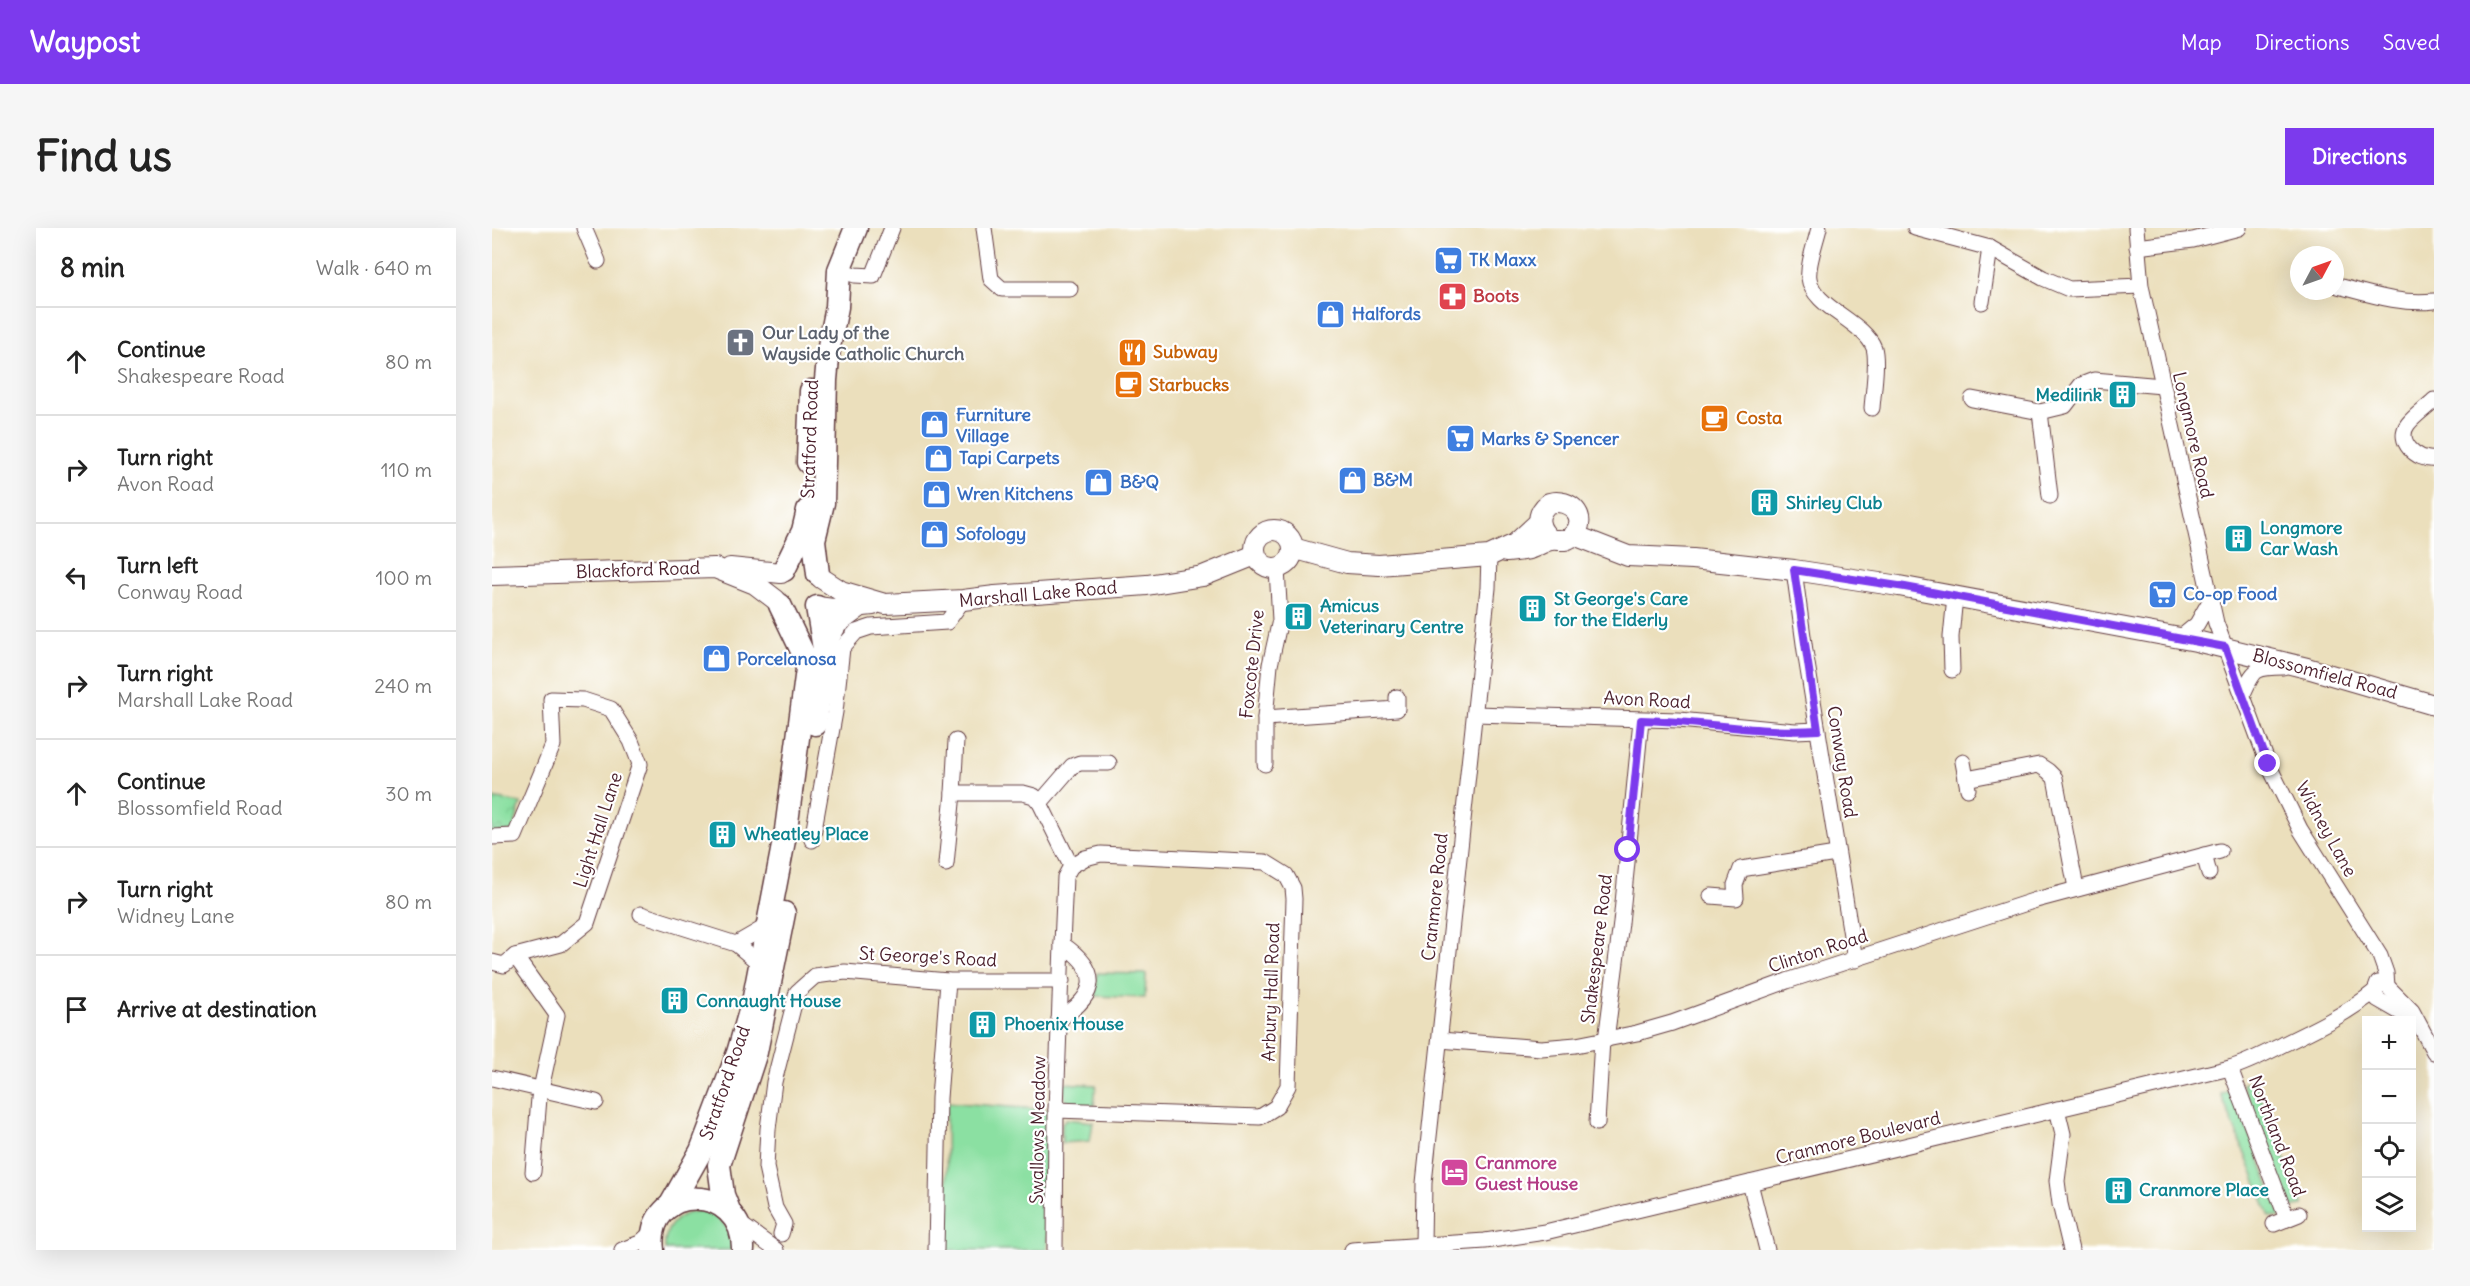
<!DOCTYPE html>
<meta charset="utf-8">
<style>
body{margin:0;font-family:Delius,sans-serif;background:#f6f6f6;color:#222}
.controls{position:absolute;right:18px;bottom:18px;display:grid;overflow:hidden;border-radius:0px;box-shadow:0 6px 24px #0002}
.controls button{width:54px;height:54px;display:grid;place-items:center;padding:0;border:0;border-bottom:2px solid #e0e0e0;background:#fff;color:#222;font:30px sans-serif}
.compass{position:absolute;left:1798px;top:18px;width:54px;height:54px;border-radius:50%;background:#fff;box-shadow:0 6px 24px #0002;rotate:49deg}
.stop{position:absolute;width:18px;height:18px;margin:-14px;border:4px solid #7c3aed;border-radius:50%;background:#fff}
.stop.end{background:#7c3aed;border-color:#fff;box-shadow:0 2px 6px #0008}
.list{margin:0;padding:0;list-style:none}
h2{display:flex;justify-content:space-between;align-items:center;height:78px;margin:0;padding:0 24px;font-size:26px}
h2 small{font-size:20px;font-weight:400;color:#767676}
.list li{display:grid;grid-template-columns:39px 1fr auto;gap:18px;align-items:center;box-sizing:border-box;height:108px;padding:0 24px;border-top:2px solid #e0e0e0}
.list b{display:block;font-size:22px;white-space:nowrap}
.list p{margin:0;font-size:20px;white-space:nowrap;color:#767676}
.list em{font-size:20px;font-style:normal;color:#767676}
.icon{flex:none;width:33px;height:33px;fill:none;stroke:currentColor;stroke-width:2;stroke-linecap:round;stroke-linejoin:round}
.map{position:relative;flex:none;width:1942px;height:1022px;overflow:hidden;border-radius:0px}
header{display:flex;align-items:center;gap:36px;box-sizing:border-box;height:84px;padding:0 30px;background:#7c3aed;color:#fff}
header strong{font-size:28px}
nav{display:flex;gap:33px;margin-inline-start:auto;font-size:21px}
.intro{display:flex;align-items:center;justify-content:space-between;box-sizing:border-box;height:144px;padding:0 36px}
h1{margin:0;font-size:42px}
.button{padding:15px 27px;border-radius:0px;background:#7c3aed;color:#fff;font-size:21px;font-weight:700}
main{display:flex;gap:36px;padding:0 36px}
aside{flex:1;background:#fff;border-radius:0px;box-shadow:0 6px 24px #0002}
.map>svg:first-child{display:block}
.green{fill:#8be0a2;stroke:#6a8066;stroke-width:1.5}
.park{fill:url(#park-crowns);stroke:#6a8066;stroke-width:1.5}
.lines{fill:none;stroke-linecap:round;stroke-linejoin:round}
.minor-casing{stroke:#623c41;stroke-width:17}
.major-casing{stroke:#623c41;stroke-width:22}
.highway-casing{stroke:#623c41;stroke-width:25}
.minor{stroke:#fff;stroke-width:15}
.major{stroke:#fff;stroke-width:20}
.highway{stroke:#fff;stroke-width:22}
.route{stroke:#7c3aed;stroke-width:8}
.labels{text-anchor:middle;stroke-width:4.5;stroke-linejoin:round;paint-order:stroke}
.shop-label{font-size:18px;font-weight:bold;fill:#366cbe;stroke:#fff;text-anchor:start}
.health-label{font-size:18px;font-weight:bold;fill:#be3a42;stroke:#fff;text-anchor:start}
.worship-label{font-size:18px;font-weight:bold;fill:#5b616d;stroke:#fff;text-anchor:start}
.food-label{font-size:18px;font-weight:bold;fill:#c56008;stroke:#fff;text-anchor:start}
.culture-label{font-size:18px;font-weight:bold;fill:#0d838f;stroke:#fff;text-anchor:start}
.street-label{font-size:18px;fill:#4a1f2b;stroke:#fff}
.hotel-label{font-size:18px;font-weight:bold;fill:#b23c85;stroke:#fff;text-anchor:start}
</style>
<header>
<strong>Waypost</strong>
<nav><a>Map</a><a>Directions</a><a>Saved</a></nav>
</header>
<div class="intro"><h1>Find us</h1><a class="button">Directions</a></div>
<main>
<aside>
<h2>8 min<small>Walk · 640 m</small></h2>
<ul class="list">
<li><svg class="icon" aria-label="ahead" viewBox="0 0 24 24"><path d="M12 20V5M6 11l6-6 6 6"/></svg><div><b>Continue</b><p>Shakespeare Road</p></div><em>80 m</em></li>
<li><svg class="icon" aria-label="right" viewBox="0 0 24 24"><path d="M7 20v-9h11M14 6l5 5-5 5"/></svg><div><b>Turn right</b><p>Avon Road</p></div><em>110 m</em></li>
<li><svg class="icon" aria-label="left" viewBox="0 0 24 24"><path d="M17 20v-9H6M10 6l-5 5 5 5"/></svg><div><b>Turn left</b><p>Conway Road</p></div><em>100 m</em></li>
<li><svg class="icon" aria-label="right" viewBox="0 0 24 24"><path d="M7 20v-9h11M14 6l5 5-5 5"/></svg><div><b>Turn right</b><p>Marshall Lake Road</p></div><em>240 m</em></li>
<li><svg class="icon" aria-label="ahead" viewBox="0 0 24 24"><path d="M12 20V5M6 11l6-6 6 6"/></svg><div><b>Continue</b><p>Blossomfield Road</p></div><em>30 m</em></li>
<li><svg class="icon" aria-label="right" viewBox="0 0 24 24"><path d="M7 20v-9h11M14 6l5 5-5 5"/></svg><div><b>Turn right</b><p>Widney Lane</p></div><em>80 m</em></li>
<li><svg class="icon" aria-label="arrive" viewBox="0 0 24 24"><path d="M6 21V4h12l-3 4 3 4H6"/></svg><div><b>Arrive at destination</b></div></li>
</ul>
</aside>
<div class="map">
<svg width="1942" height="1022" viewBox="0 0 1942 1022">
<defs>
<pattern id="park-crowns" width="20" height="18" patternUnits="userSpaceOnUse" patternTransform="scale(1.5)"><rect width="20" height="18" fill="#8be0a2"/><path d="M2 6a3 3 0 1 1 6 0M12 15a3 3 0 1 1 6 0" fill="none" stroke="#79c08c"/></pattern>
</defs>
<rect width="100%" height="100%" fill="#fff"/>
<filter id="ink" filterUnits="userSpaceOnUse"><feTurbulence type="fractalNoise" baseFrequency=".0167" numOctaves="2"/><feDisplacementMap in="SourceGraphic" scale="12" xChannelSelector="R" yChannelSelector="G"/><feConvolveMatrix kernelMatrix="1 2 1 2 8 2 1 2 1" color-interpolation-filters="sRGB"/></filter>
<filter id="wash" filterUnits="userSpaceOnUse"><feTurbulence type="fractalNoise" baseFrequency=".008" numOctaves="4" result="noise"/><feDisplacementMap in="SourceGraphic" scale="24" xChannelSelector="R" yChannelSelector="G"/><feGaussianBlur stdDeviation="1.35" result="paint"/><feColorMatrix in="noise" values="0 0 0 0 0 0 0 0 0 0 0 0 0 0 0 0 0 1.4 0 .05"/><feComposite in="paint" operator="in"/></filter>
<g filter="url(#wash)">
<rect width="100%" height="100%" fill="#ebdfbc"/>
<g class="green">
<polygon points="605,745 654,746 653,770 604,768"/>
<polygon points="1762,851 1811,978 1799,979 1750,856"/>
<polygon points="571,855 604,857 602,878 576,876 573,872"/>
<polygon points="1741,861 1789,988 1778,989 1729,866"/>
<polygon points="454,874 557,882 555,1022 455,1022"/>
<polygon points="574,891 601,894 598,913 570,915 570,895"/>
<path d="M205 983C226 984 242 1000 239 1022H173C171 1000 184 986 205 983Z"/>
</g>
<polygon class="park" points="0,570 29,575 21,603 0,604"/>
</g>
<g filter="url(#ink)">
<g class="lines">
<defs>
<g id="minor">
<polyline points="92,0 106,33"/>
<polyline points="492,0 499,51 510,61 578,61"/>
<path d="M1327 0C1324 13 1315 38 1317 50 1320 79 1372 93 1382 120 1386 134 1381 165 1380 180"/>
<polyline points="1423,0 1498,20 1551,50 1577,61 1649,58"/>
<polyline points="1644,0 1649,58 1724,395 1776,536 1808,601 1888,728 1894,745 1895,758"/>
<polyline points="1645,19 1701,12 1747,0"/>
<polyline points="347,42 363,47 381,48 400,0"/>
<path d="M1846 58C1877 66 1909 77 1942 73"/>
<polyline points="1490,74 1498,20"/>
<polyline points="1480,171 1548,184 1573,178 1589,157 1602,152 1670,158"/>
<path d="M1942 172C1934 180 1923 187 1916 196 1903 213 1925 233 1942 231"/>
<polyline points="1548,184 1558,268"/>
<polyline points="1302,342 1313,423 1363,732"/>
<polyline points="1688,410 1705,396 1718,373"/>
<polyline points="1460,442 1459,409 1463,369"/>
<path d="M1751 466C1762 441 1763 439 1791 439"/>
<polyline points="983,486 1187,492 1303,503 1326,502"/>
<polyline points="773,490 905,481 905,469"/>
<polyline points="464,513 461,565 531,565 542,568 548,575 579,638 573,649 570,716 564,882 563,1022"/>
<polyline points="1471,534 1476,561"/>
<polyline points="773,536 773,490 778,437 788,392 785,341"/>
<polyline points="1474,551 1547,537 1556,543 1563,550 1584,660"/>
<polyline points="548,575 580,538 588,535 617,535"/>
<polyline points="0,609 23,608 61,517 59,471 91,472 119,481 139,513 148,536 95,695 69,716 23,728 12,737 0,734"/>
<polyline points="320,612 343,484 350,420 364,404 379,399 455,394 471,372"/>
<polyline points="1712,627 1717,645"/>
<polyline points="454,636 461,565"/>
<polyline points="1219,668 1244,670 1243,657 1249,641 1344,626"/>
<polyline points="149,686 244,716 268,736"/>
<polyline points="244,716 275,698"/>
<polyline points="23,728 65,787 47,870 41,944"/>
<polyline points="1886,755 1883,763 1885,771 1925,794"/>
<polyline points="1895,758 1920,783 1942,824"/>
<path d="M567 791C607 767 609 742 570 716"/>
<polyline points="948,812 1049,820 1084,817 1145,805 1180,795 1295,753 1544,672 1728,623"/>
<polyline points="1114,812 1129,695 1149,492"/>
<polyline points="1738,840 1795,991"/>
<polyline points="0,850 104,874"/>
<polyline points="1565,881 1571,906 1565,953 1568,976 1579,1022"/>
<polyline points="564,882 768,889 784,879 796,858 802,671 801,660 794,647 773,634 609,626 593,630 579,638"/>
<polyline points="1105,895 1110,812"/>
<polyline points="1258,955 1275,1022"/>
<polyline points="247,995 284,1022"/>
<polyline points="1782,996 1807,986"/>
<polyline points="289,1006 292,996 283,980 274,939 276,901 282,854 305,764 323,748 353,744 456,753 570,753"/>
<polyline points="931,1016 932,955 996,360 997,328"/>
<polyline points="130,1022 148,1015 161,1003"/>
<polyline points="444,1022 447,870 456,753"/>
<path d="M860 1022 993 1013 1053 1004 1738 840C1758 834 1776 824 1794 815 1825 800 1856 785 1883 763"/>
</g>
<g id="major">
<circle cx="782" cy="321" r="19"/>
<polyline points="1082,307 1136,328 1201,331 1302,342 1407,358 1704,413 1815,440 1942,477"/>
<polyline points="801,320 855,335 887,337 997,328 1023,316 1047,294"/>
<path d="M1014 324C1021 323 1030 323 1037 321 1044 319 1052 313 1059 312 1068 311 1074 315 1081 307 1098 290 1078 269 1057 275 1042 287 1046 301 1059 312"/>
<polyline points="238,340 289,345"/>
<polyline points="0,347 223,340 263,356 284,372"/>
<polyline points="329,350 349,363 393,376 471,372 503,368 655,357 711,348 763,327"/>
<polyline points="325,379 341,381 381,377"/>
<polyline points="333,417 345,396 368,379"/>
</g>
<g id="highway">
<polyline points="316,234 319,163"/>
<polyline points="292,342 311,303 316,282"/>
<polyline points="326,346 322,312 331,275 334,152 337,119 345,79 347,42 364,0"/>
<polyline points="323,496 333,427 325,379"/>
<polyline points="178,978 209,923 246,825 262,769 294,602 315,441 312,427 288,377"/>
<polyline points="238,985 231,967 227,937 264,824 292,685"/>
<path d="M161 1022C152 953 253 954 251 1022"/>
</g>
</defs>
<use href="#minor" class="minor-casing"/>
<use href="#major" class="major-casing"/>
<use href="#highway" class="highway-casing"/>
<use href="#minor" class="minor"/>
<use href="#major" class="major"/>
<use href="#highway" class="highway"/>
</g>
</g>
<g class="lines" filter="url(#ink)">
<path class="route" d="M1136 622 1149 492C1208 493 1267 506 1326 502L1302 342 1413 359 1733 419 1776 536"/>
</g>
<defs>
<symbol id="supermarket-square" viewBox="-11 -11 22 22"><rect x="-9" y="-9" width="18" height="18" rx="4" fill="#3f7fe0" stroke="#fff"/><path d="M-6-5.5h2.5l.6 2H6L4.5 2H-2.5L-4.4-4H-6ZM-1.5 3.2a1.3 1.3 0 1 0 .1 0ZM3 3.2a1.3 1.3 0 1 0 .1 0Z" fill="#fff"/></symbol>
<symbol id="pharmacy-square" viewBox="-11 -11 22 22"><rect x="-9" y="-9" width="18" height="18" rx="4" fill="#e0444e" stroke="#fff"/><path d="M-2-6h4v4h4v4h-4v4h-4v-4h-4v-4h4Z" fill="#fff"/></symbol>
<symbol id="shop-square" viewBox="-11 -11 22 22"><rect x="-9" y="-9" width="18" height="18" rx="4" fill="#3f7fe0" stroke="#fff"/><path d="M-5-2.5h2.3a2.7 3.5 0 0 1 5.4 0H5L5.5 6h-11ZM-1.5-2.5h3a1.5 2.3 0 0 0-3 0Z" fill="#fff"/></symbol>
<symbol id="church-square" viewBox="-11 -11 22 22"><rect x="-9" y="-9" width="18" height="18" rx="4" fill="#6b7280" stroke="#fff"/><path d="M-1.2-6h2.4v3.5h3.3v2.4h-3.3V6h-2.4V-.1h-3.3v-2.4h3.3Z" fill="#fff"/></symbol>
<symbol id="restaurant-square" viewBox="-11 -11 22 22"><rect x="-9" y="-9" width="18" height="18" rx="4" fill="#e8710a" stroke="#fff"/><path d="M-5-6h1v4h1v-4h1v4h1v-4h1v5L-1.5 .5V6h-2V.5L-5-1ZM5-6V6H3V1.5H1.5Q1.5-4 5-6Z" fill="#fff"/></symbol>
<symbol id="cafe-square" viewBox="-11 -11 22 22"><rect x="-9" y="-9" width="18" height="18" rx="4" fill="#e8710a" stroke="#fff"/><path d="M-5.5-4.5H6V0H3Q3 3.5 0 3.5H-2.5Q-5.5 3.5-5.5 0ZM3-3.2v2h1.7v-2ZM-6 4.5H4V6H-6Z" fill="#fff"/></symbol>
<symbol id="building-square" viewBox="-11 -11 22 22"><rect x="-9" y="-9" width="18" height="18" rx="4" fill="#0f9aa8" stroke="#fff"/><path d="M-4-6H4V6H1V3H-1V6H-4ZM-2.5-4.3h1.7v1.8h-1.7ZM.8-4.3h1.7v1.8H.8ZM-2.5-1h1.7V.8h-1.7ZM.8-1h1.7V.8H.8Z" fill="#fff"/></symbol>
<symbol id="hotel-square" viewBox="-11 -11 22 22"><rect x="-9" y="-9" width="18" height="18" rx="4" fill="#d1479c" stroke="#fff"/><path d="M-6-4.5h1.5V1H6V5H4.5V3h-9V5H-6ZM-4 0a1.8 1.8 0 1 1 3.6 0ZM.5 0V-2.5h3Q6-2.5 6 0Z" fill="#fff"/></symbol>
</defs>
<g fill-rule="evenodd">
<use href="#supermarket-square" x="940" y="16" width="33" height="33"/>
<use href="#pharmacy-square" x="944" y="52" width="33" height="33"/>
<use href="#shop-square" x="822" y="70" width="33" height="33"/>
<use href="#church-square" x="232" y="98" width="33" height="33"/>
<use href="#restaurant-square" x="624" y="108" width="33" height="33"/>
<use href="#cafe-square" x="620" y="140" width="33" height="33"/>
<use href="#building-square" x="1614" y="150" width="33" height="33"/>
<use href="#cafe-square" x="1206" y="174" width="33" height="33"/>
<use href="#shop-square" x="426" y="180" width="33" height="33"/>
<use href="#supermarket-square" x="952" y="194" width="33" height="33"/>
<use href="#shop-square" x="430" y="214" width="33" height="33"/>
<use href="#shop-square" x="844" y="236" width="33" height="33"/>
<use href="#shop-square" x="590" y="238" width="33" height="33"/>
<use href="#shop-square" x="428" y="250" width="33" height="33"/>
<use href="#building-square" x="1256" y="258" width="33" height="33"/>
<use href="#shop-square" x="426" y="290" width="33" height="33"/>
<use href="#building-square" x="1730" y="294" width="33" height="33"/>
<use href="#supermarket-square" x="1654" y="350" width="33" height="33"/>
<use href="#building-square" x="1024" y="364" width="33" height="33"/>
<use href="#building-square" x="790" y="372" width="33" height="33"/>
<use href="#shop-square" x="208" y="414" width="33" height="33"/>
<use href="#building-square" x="214" y="590" width="33" height="33"/>
<use href="#building-square" x="166" y="756" width="33" height="33"/>
<use href="#building-square" x="474" y="780" width="33" height="33"/>
<use href="#hotel-square" x="946" y="928" width="33" height="33"/>
<use href="#building-square" x="1610" y="946" width="33" height="33"/>
</g>
<g class="labels">
<g class="shop-label">
<text x="977" y="38">TK Maxx</text>
<text x="860" y="92">Halfords</text>
<text x="464" y="193">Furniture<tspan x="464" dy="21">Village</tspan></text>
<text x="989" y="217">Marks &amp; Spencer</text>
<text x="467" y="236">Tapi Carpets</text>
<text x="881" y="258">B&amp;M</text>
<text x="628" y="260">B&amp;Q</text>
<text x="465" y="272">Wren Kitchens</text>
<text x="464" y="312">Sofology</text>
<text x="1691" y="372">Co-op Food</text>
<text x="245" y="437">Porcelanosa</text>
</g>
<g class="health-label">
<text x="981" y="74">Boots</text>
</g>
<g class="worship-label">
<text x="270" y="111">Our Lady of the<tspan x="270" dy="21">Wayside Catholic Church</tspan></text>
</g>
<g class="food-label">
<text x="661" y="130">Subway</text>
<text x="657" y="163">Starbucks</text>
<text x="1244" y="196">Costa</text>
</g>
<g class="culture-label">
<text x="1610" y="173" text-anchor="end">Medilink</text>
<text x="1294" y="281">Shirley Club</text>
<text x="1768" y="306">Longmore<tspan x="1768" dy="21">Car Wash</tspan></text>
<text x="1062" y="377">St George's Care<tspan x="1062" dy="21">for the Elderly</tspan></text>
<text x="828" y="384">Amicus<tspan x="828" dy="21">Veterinary Centre</tspan></text>
<text x="252" y="612">Wheatley Place</text>
<text x="204" y="779">Connaught House</text>
<text x="512" y="802">Phoenix House</text>
<text x="1647" y="968">Cranmore Place</text>
</g>
<g class="street-label">
<text transform="translate(1701 207) rotate(77)" y="6">Longmore Road</text>
<text transform="translate(318 211) rotate(-88)" y="6">Stratford Road</text>
<text transform="translate(146 342) rotate(-2)" y="6">Blackford Road</text>
<text transform="translate(546 366) rotate(-5)" y="6">Marshall Lake Road</text>
<text transform="translate(760 436) rotate(-84)" y="6">Foxcote Drive</text>
<text transform="translate(1833 446) rotate(15)" y="6">Blossomfield Road</text>
<text transform="translate(1155 472) rotate(3)" y="6">Avon Road</text>
<text transform="translate(1350 534) rotate(81)" y="6">Conway Road</text>
<text transform="translate(1834 601) rotate(61)" y="6">Widney Lane</text>
<text transform="translate(106 602) rotate(-72)" y="6">Light Hall Lane</text>
<text transform="translate(943 669) rotate(-84)" y="6">Cranmore Road</text>
<text transform="translate(1105 721) rotate(-83)" y="6">Shakespeare Road</text>
<text transform="translate(1326 723) rotate(-18)" y="6">Clinton Road</text>
<text transform="translate(436 729) rotate(3)" y="6">St George's Road</text>
<text transform="translate(779 764) rotate(-88)" y="6">Arbury Hall Road</text>
<text transform="translate(233 855) rotate(-71)" y="6">Stratford Road</text>
<text transform="translate(546 902) rotate(-89)" y="6">Swallows Meadow</text>
<text transform="translate(1785 908) rotate(69)" y="6">Northland Road</text>
<text transform="translate(1366 910) rotate(-14)" y="6">Cranmore Boulevard</text>
</g>
<g class="hotel-label">
<text x="983" y="941">Cranmore<tspan x="983" dy="21">Guest House</tspan></text>
</g>
</g>
</svg>
<div class="controls">
<button>+</button>
<button>−</button>
<button><svg class="icon" aria-label="locate" viewBox="0 0 24 24"><circle cx="12" cy="12" r="6"/><path d="M12 2v4M12 18v4M2 12h4M18 12h4"/></svg></button>
<button><svg class="icon" aria-label="layers" viewBox="0 0 24 24"><path d="M12 4l9 5-9 5-9-5zM3 14l9 5 9-5"/></svg></button>
</div>
<svg class="compass" viewBox="-18 -18 36 36"><path d="M0-13l5 13h-10z" fill="#e53935"/><path d="M0 13l5-13h-10z" fill="#767676"/></svg>
<div class="stop" style="left:1136px;top:622px"></div>
<div class="stop end" style="left:1776px;top:536px"></div>
</div>
</main>
